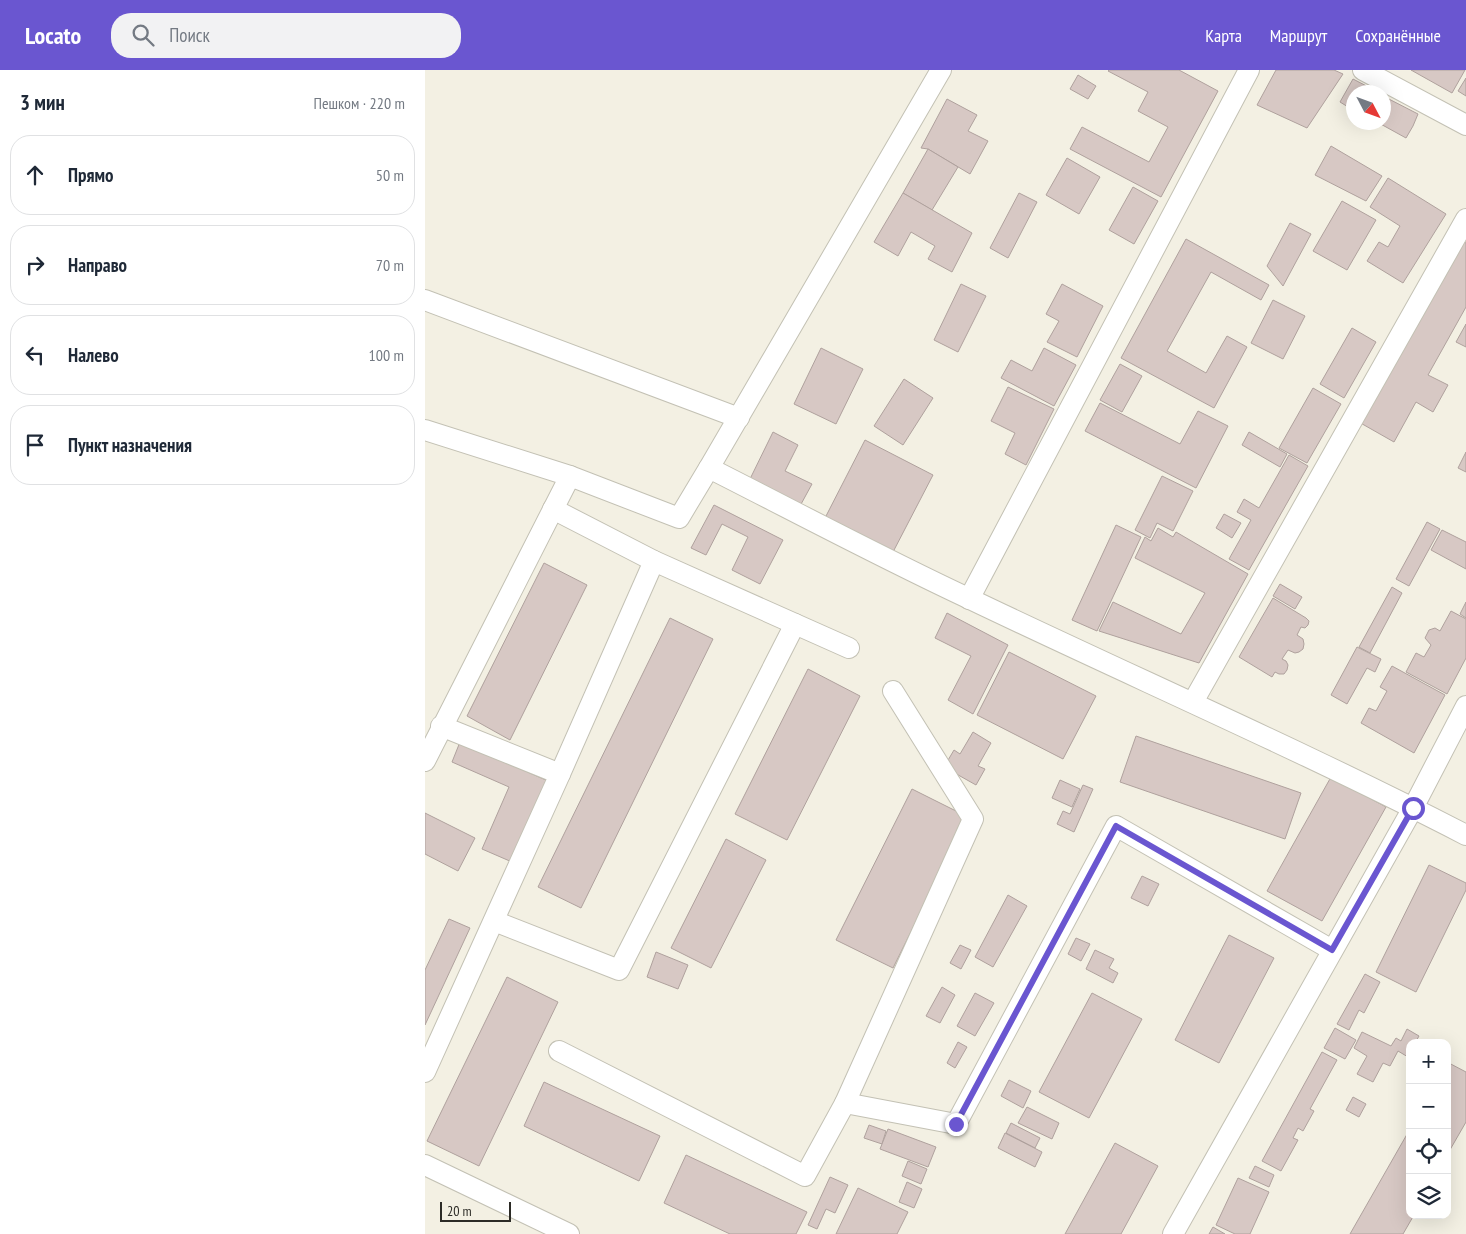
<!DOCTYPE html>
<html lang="ru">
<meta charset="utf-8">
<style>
body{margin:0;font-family:"PT Sans Narrow",sans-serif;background:#f2f2f3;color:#1f2937}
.controls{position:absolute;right:15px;bottom:15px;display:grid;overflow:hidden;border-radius:10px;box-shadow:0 5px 20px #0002}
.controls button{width:45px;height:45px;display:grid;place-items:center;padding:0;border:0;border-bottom:1px solid #e0e1e3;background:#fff;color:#1f2937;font:25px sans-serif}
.compass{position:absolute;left:921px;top:15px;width:45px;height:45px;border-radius:50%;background:#fff;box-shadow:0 5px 20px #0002;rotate:131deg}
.scale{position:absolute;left:15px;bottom:12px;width:71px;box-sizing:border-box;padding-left:5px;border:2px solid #2c2b26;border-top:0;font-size:14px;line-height:18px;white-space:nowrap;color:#2c2b26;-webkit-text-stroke:4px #f3f0e3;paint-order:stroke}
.stop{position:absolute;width:15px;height:15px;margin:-11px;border:4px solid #6a56d0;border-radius:50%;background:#fff}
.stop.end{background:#6a56d0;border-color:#fff;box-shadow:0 1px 5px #0008}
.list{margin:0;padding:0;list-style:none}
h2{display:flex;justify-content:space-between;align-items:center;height:65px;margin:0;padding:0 20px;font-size:21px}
h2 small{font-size:16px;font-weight:400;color:#747a83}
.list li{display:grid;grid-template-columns:32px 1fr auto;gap:15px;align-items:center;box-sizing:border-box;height:80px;margin:0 10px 10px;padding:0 10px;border:1px solid #e0e1e3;border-radius:20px}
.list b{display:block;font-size:19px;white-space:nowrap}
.list em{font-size:16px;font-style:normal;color:#747a83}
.icon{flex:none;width:28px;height:28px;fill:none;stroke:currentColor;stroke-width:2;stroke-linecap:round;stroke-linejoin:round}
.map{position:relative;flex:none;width:1041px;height:1164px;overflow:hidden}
header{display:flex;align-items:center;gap:30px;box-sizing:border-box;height:70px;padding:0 25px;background:#6a56d0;color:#fff}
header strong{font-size:24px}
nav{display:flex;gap:28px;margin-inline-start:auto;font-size:18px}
.search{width:350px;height:45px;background:#f2f2f3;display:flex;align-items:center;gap:12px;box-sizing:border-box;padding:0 18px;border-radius:20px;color:#747a83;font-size:19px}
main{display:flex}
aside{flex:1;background:#fff}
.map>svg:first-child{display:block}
.building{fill:#d7c8c4;stroke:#afa19d}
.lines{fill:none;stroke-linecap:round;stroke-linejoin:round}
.minor-casing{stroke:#c3c1b4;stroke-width:22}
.minor{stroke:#fff;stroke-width:20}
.route{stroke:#6a56d0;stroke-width:6}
</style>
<header>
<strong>Locato</strong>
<div class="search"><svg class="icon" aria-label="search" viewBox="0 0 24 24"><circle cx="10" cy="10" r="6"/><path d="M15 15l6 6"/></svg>Поиск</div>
<nav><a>Карта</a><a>Маршрут</a><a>Сохранённые</a></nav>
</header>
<main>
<aside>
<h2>3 мин<small>Пешком · 220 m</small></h2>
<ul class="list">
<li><svg class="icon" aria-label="ahead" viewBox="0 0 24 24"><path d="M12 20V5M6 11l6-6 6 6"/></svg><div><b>Прямо</b></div><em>50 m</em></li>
<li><svg class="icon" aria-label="right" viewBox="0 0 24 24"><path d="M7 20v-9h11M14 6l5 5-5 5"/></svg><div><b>Направо</b></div><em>70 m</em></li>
<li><svg class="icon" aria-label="left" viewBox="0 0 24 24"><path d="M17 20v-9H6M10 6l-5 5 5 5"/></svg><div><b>Налево</b></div><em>100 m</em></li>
<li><svg class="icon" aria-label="arrive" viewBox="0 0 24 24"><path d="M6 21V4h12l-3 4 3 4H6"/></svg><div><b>Пункт назначения</b></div></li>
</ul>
</aside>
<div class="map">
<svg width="1041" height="1164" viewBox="0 0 1041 1164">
<rect width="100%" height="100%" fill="#f3f0e3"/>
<g class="building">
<polygon points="684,0 754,0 793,21 736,127 645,79 657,57 724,92 743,57 713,41 723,22 683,1"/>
<polygon points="851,0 909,0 918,4 882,58 832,35"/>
<polygon points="986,0 1040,0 1027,23"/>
<polygon points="653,5 671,16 663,29 645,19"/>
<polygon points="1041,8 1041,26 1033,21"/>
<polygon points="928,9 953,22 928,22 928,40 915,32"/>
<polygon points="958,26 993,44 988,56 981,68 952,52 958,52"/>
<polygon points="522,29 552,45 543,61 563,71 545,104 503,79 496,78"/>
<polygon points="906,76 957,106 941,131 890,105"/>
<polygon points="503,79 533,97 507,140 478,123"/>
<polygon points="642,88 675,107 654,144 621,125"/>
<polygon points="963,108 1021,144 978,213 942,191 954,172 963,177 975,156 945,137"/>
<polygon points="708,117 733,131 709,174 684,160"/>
<polygon points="478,123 547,163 527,202 503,189 510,176 486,162 473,186 449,172"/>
<polygon points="594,123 612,132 583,188 565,178"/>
<polygon points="917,131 951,150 922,200 888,181"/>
<polygon points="865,153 886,164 858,216 842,196"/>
<polygon points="1033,168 1041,173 1041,237 1003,305 1023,315 1008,342 991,332 969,372 932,351"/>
<polygon points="761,169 844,215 836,230 786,202 742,281 781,303 802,266 822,277 789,338 696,288"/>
<polygon points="536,214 561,226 533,282 509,270"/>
<polygon points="637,214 678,236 652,287 622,272 634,251 621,244"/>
<polygon points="848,230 880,246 858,289 826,273"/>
<polygon points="1041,254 1041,277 1031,272"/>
<polygon points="927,258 951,272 919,328 895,314"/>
<polygon points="396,278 438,299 411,354 369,334"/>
<polygon points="619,278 651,295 629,336 576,308 586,290 607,301"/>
<polygon points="695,294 717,306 697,342 675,330"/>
<polygon points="479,309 508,328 478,375 449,356"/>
<polygon points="583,317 629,339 601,395 580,384 590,363 566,351"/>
<polygon points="888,318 916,334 882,393 854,378"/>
<polygon points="675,333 755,374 773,341 803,356 771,418 660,361"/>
<polygon points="348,362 373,375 360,401 387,414 375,436 324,411"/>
<polygon points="824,362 862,384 855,397 817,375"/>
<polygon points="440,370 508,405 468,482 400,448"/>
<polygon points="1041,382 1041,402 1033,398"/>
<polygon points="864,385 883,396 824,500 804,489 826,450 812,442 819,429 834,438"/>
<polygon points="737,406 768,421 748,461 732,453 725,468 710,460"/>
<polygon points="289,435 358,470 335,514 307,500 323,467 297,454 281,485 266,478"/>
<polygon points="799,444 816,453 807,468 791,458"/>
<polygon points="1002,452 1015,459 984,516 971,509"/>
<polygon points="691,455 716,467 672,561 647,550"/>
<polygon points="733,458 748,467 751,462 823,504 774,593 674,561 688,532 756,564 780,523 710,488 720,467 726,471"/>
<polygon points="1017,460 1041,472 1041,499 1006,480"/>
<polygon points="119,493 162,515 85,670 42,646"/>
<polygon points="855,514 877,527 870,539 848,526"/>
<polygon points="967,517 977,523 945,583 934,577"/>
<polygon points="848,528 881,548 884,551 883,555 880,558 876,557 872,565 878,569 879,574 878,579 874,582 870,583 863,580 857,589 861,591 863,595 862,600 859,604 854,604 850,602 847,607 814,587"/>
<polygon points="1041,532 1041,548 1035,544"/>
<polygon points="1026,541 1041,549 1041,588 1022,624 981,602 991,583 999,587 1006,575 1000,568 1004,560 1010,558 1015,561"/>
<polygon points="522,543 583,575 548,644 523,630 546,586 510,568"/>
<polygon points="245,548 288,569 156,838 113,817"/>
<polygon points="932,577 956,589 950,602 942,598 922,634 906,625"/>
<polygon points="584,582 671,626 638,689 552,645"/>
<polygon points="967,596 1020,625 989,683 936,653 944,638 951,641 962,621 955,617"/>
<polygon points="383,599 435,626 362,770 310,744"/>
<polygon points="548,662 566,673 553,696 560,699 551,715 519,697 529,680 535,684"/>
<polygon points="711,666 876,723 860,769 695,712"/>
<polygon points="35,672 123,711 87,792 57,779 84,717 27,692"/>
<polygon points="906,707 961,737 897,851 842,821"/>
<polygon points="635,710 655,719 647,737 627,728"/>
<polygon points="658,715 668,719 649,762 632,754 638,741 645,744"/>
<polygon points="487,719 543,747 468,898 411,870"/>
<polygon points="0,743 50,768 33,801 0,784"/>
<polygon points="301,769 341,790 286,898 246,878"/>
<polygon points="1004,795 1041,813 1041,820 991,922 951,902"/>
<polygon points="717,806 734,814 723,836 706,828"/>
<polygon points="583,825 602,836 568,897 550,887"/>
<polygon points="24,849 45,858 0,955 0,900"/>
<polygon points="804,865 849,888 794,993 750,970"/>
<polygon points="651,868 665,874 656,891 643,884"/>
<polygon points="535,875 546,880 536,899 525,893"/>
<polygon points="670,880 689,889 684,898 693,903 688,913 661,899"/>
<polygon points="231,882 263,895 253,919 222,907"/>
<polygon points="940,904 955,912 939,943 934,940 924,960 912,954"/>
<polygon points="82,907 133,932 54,1096 2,1071"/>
<polygon points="517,917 530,925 515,953 501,946"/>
<polygon points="550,923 569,933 550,966 532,956"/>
<polygon points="667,923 717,949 664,1048 614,1022"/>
<polygon points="910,958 931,970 920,989 899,978"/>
<polygon points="982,959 994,966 990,973 985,973 983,987 973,981 965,996 958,993 948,1012 932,1004 942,986 929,978 937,962 966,976 971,968 976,971"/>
<polygon points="533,972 542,977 530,998 522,993"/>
<polygon points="897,982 912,990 885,1039 889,1041 878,1061 873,1058 868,1068 873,1070 856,1101 837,1091"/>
<polygon points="1022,992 1041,1002 1041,1052 1022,1085"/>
<polygon points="584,1010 606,1021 598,1038 576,1026"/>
<polygon points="119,1012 235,1066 214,1111 99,1056"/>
<polygon points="928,1027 941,1034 934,1047 921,1040"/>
<polygon points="602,1037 634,1053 627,1069 593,1053"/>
<polygon points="586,1053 615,1068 610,1078 581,1063"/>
<polygon points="444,1055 461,1061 457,1074 439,1068"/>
<polygon points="463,1059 511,1077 503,1097 455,1079"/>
<polygon points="985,1059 985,1145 989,1145 978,1164 925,1164"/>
<polygon points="580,1063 617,1082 610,1097 573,1078"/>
<polygon points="690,1073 733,1096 696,1164 640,1164"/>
<polygon points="261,1085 382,1142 371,1164 305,1164 239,1133"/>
<polygon points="483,1091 502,1099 496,1114 477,1106"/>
<polygon points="830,1096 849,1105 844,1117 824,1108"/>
<polygon points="405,1107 423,1115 410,1143 401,1139 392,1159 383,1155"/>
<polygon points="813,1108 844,1122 825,1164 810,1164 791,1155"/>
<polygon points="482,1112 497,1119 489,1138 474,1132"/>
<polygon points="433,1118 483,1142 472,1164 411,1164"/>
<polygon points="788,1157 800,1164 784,1164"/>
</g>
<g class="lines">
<defs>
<g id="minor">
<polyline points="938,0 1041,55"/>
<polyline points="0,230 314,348"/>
<polyline points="0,360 145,406"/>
<polyline points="284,398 516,0"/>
<polyline points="128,439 229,491 424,578"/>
<polyline points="544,529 824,0"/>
<polyline points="768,632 1041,149"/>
<path d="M0 691 145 406 254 448 284 398C371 442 457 488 545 529 710 608 878 681 1041 765"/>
<polyline points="135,704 229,491"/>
<polyline points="69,851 194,900 370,554"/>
<polyline points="134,981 380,1106 420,1033 531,1054 691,756 907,880"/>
<polyline points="0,1002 135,704 16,656"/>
<polyline points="420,1033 548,749 468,621"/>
<polyline points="0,1095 144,1164"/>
<polyline points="748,1164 988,738 1041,636"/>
</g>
</defs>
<use href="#minor" class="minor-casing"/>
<use href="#minor" class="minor"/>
</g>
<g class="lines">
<polyline class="route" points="531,1054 691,756 907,880 988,738"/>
</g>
</svg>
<div class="controls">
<button>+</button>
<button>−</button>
<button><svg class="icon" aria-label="locate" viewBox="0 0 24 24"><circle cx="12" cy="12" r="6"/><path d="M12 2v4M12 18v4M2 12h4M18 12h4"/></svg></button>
<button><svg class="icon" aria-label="layers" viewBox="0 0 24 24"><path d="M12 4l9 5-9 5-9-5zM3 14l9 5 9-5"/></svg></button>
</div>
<svg class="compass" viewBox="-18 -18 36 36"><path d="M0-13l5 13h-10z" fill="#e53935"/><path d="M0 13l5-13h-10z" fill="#747a83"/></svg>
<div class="scale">20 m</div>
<div class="stop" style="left:988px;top:738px"></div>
<div class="stop end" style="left:531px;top:1054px"></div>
</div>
</main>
